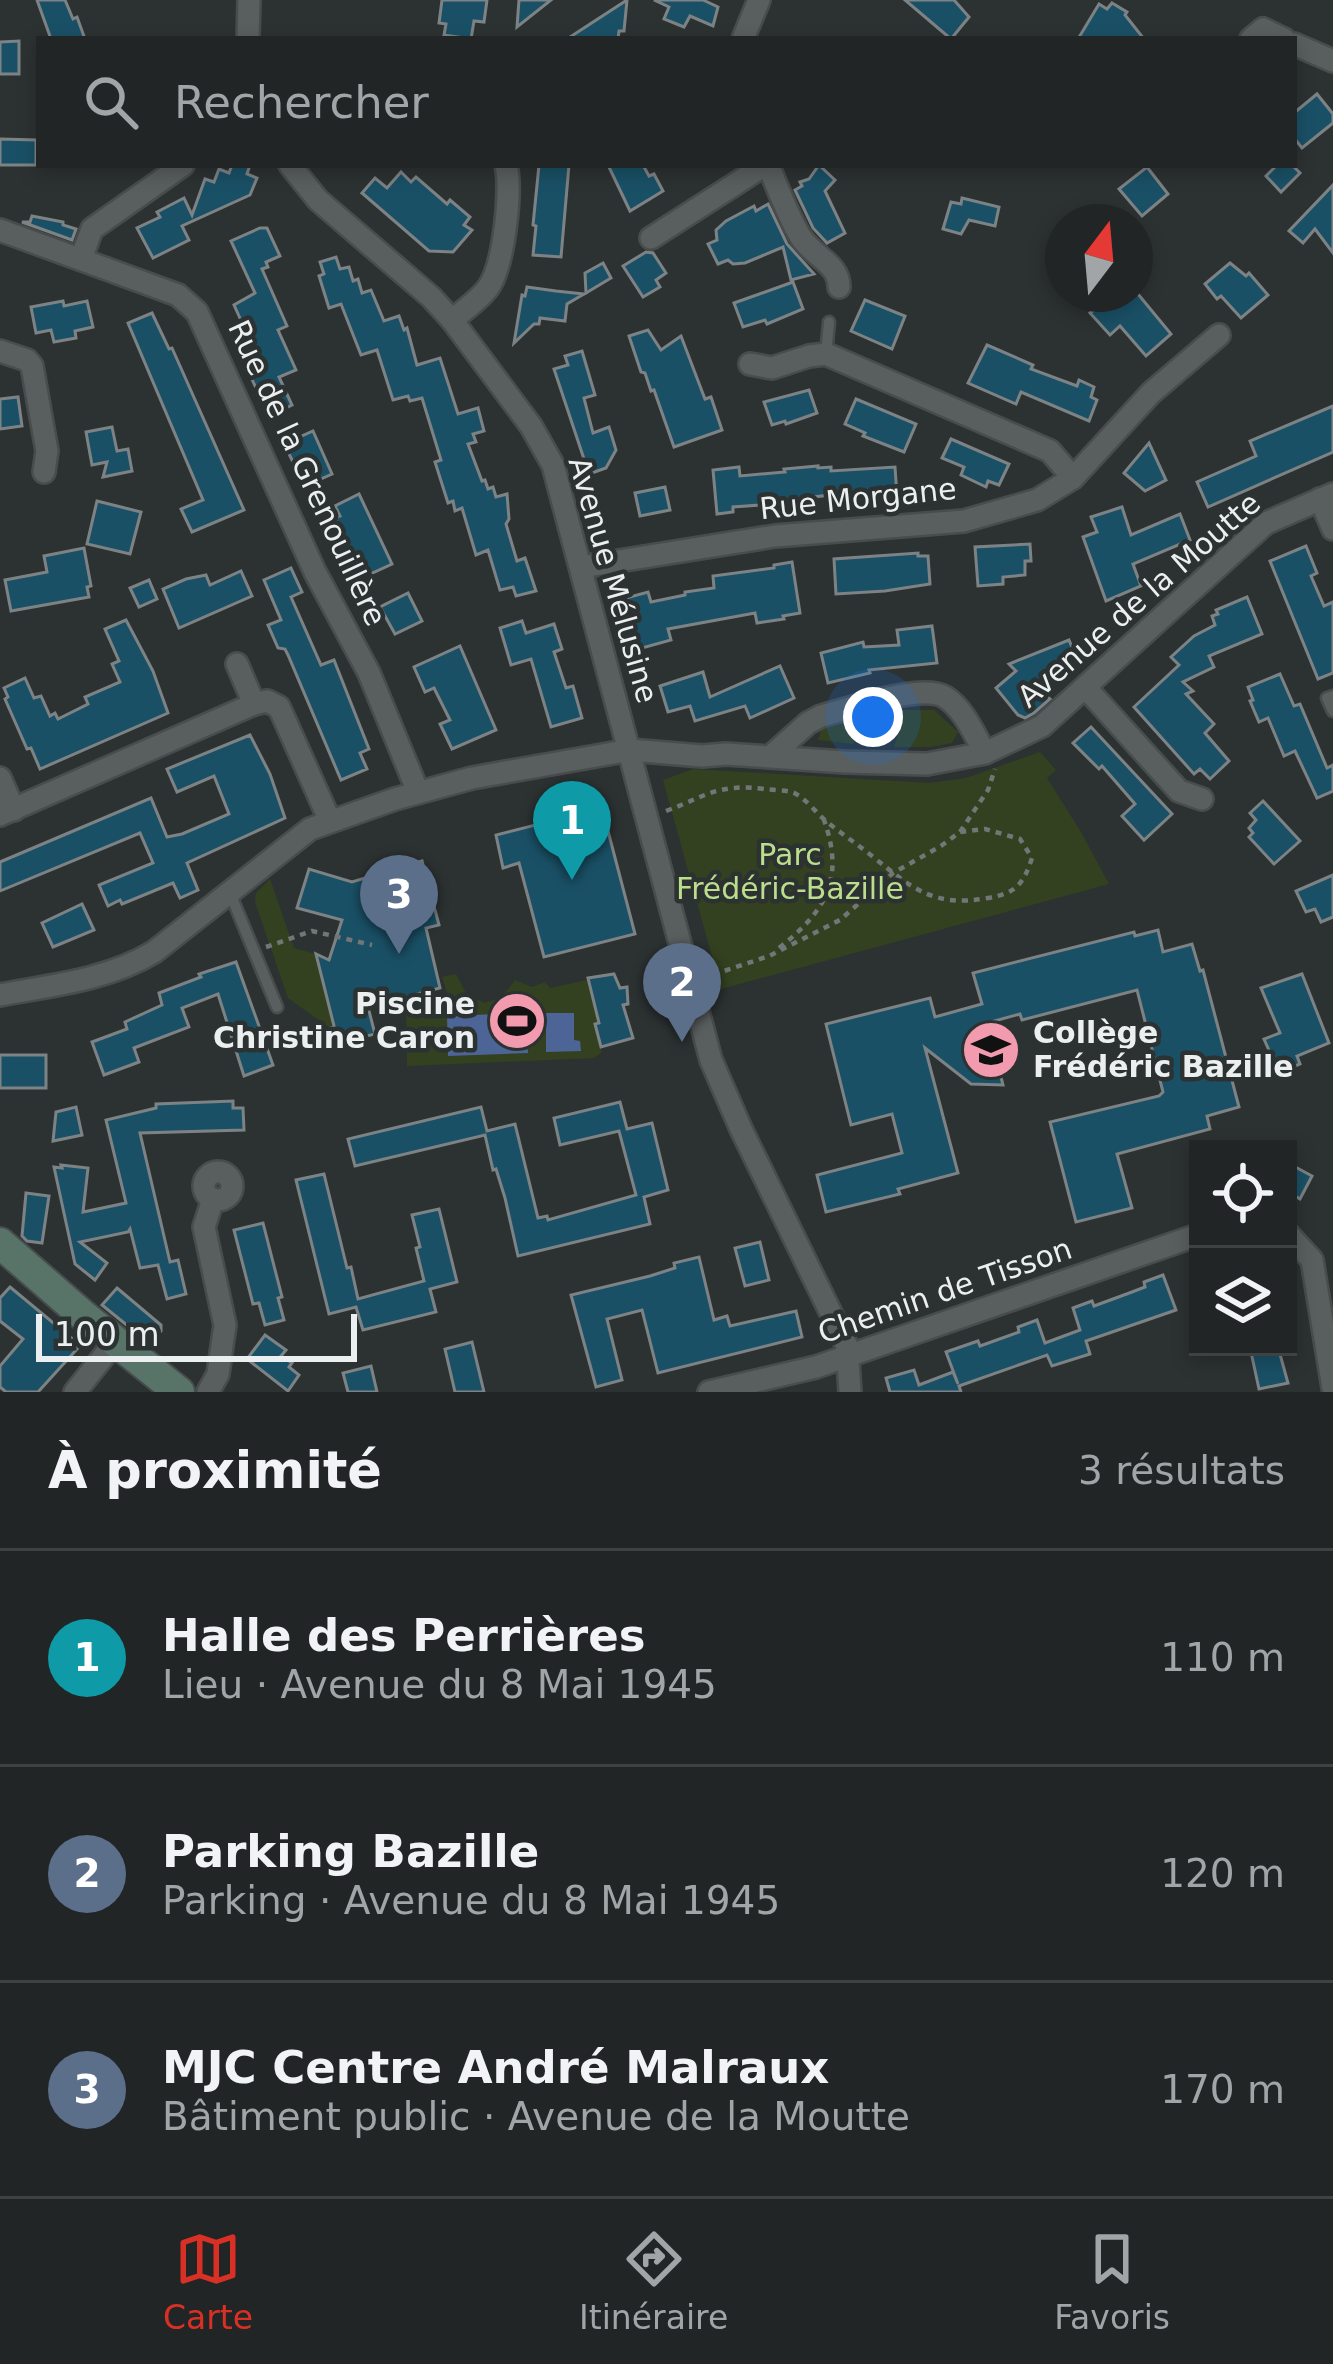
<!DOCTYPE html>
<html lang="fr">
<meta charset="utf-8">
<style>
body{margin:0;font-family:"DejaVu Sans",sans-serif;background:#292d2d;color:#f1f3f6}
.controls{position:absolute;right:36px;bottom:36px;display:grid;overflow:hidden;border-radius:0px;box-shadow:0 6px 18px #0003}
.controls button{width:108px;height:108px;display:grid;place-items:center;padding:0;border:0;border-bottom:3px solid #3e4242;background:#212525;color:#f1f3f6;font:60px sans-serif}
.compass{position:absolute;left:1045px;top:204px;width:108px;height:108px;border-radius:50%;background:#212525;box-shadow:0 6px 18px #0003;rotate:16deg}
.scale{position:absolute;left:36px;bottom:30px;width:321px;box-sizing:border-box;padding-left:12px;border:6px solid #ecefef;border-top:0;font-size:33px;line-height:42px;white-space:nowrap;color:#ecefef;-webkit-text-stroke:9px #2c3131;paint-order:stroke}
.you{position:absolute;left:873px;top:717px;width:42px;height:42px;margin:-30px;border:9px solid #fff;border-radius:50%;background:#1a73e8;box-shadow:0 0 0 18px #1a73e833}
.badge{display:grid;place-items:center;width:78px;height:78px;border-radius:50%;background:#d93025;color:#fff;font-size:39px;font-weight:700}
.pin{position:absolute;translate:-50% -99px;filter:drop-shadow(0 3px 6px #0008)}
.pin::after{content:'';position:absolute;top:63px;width:42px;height:36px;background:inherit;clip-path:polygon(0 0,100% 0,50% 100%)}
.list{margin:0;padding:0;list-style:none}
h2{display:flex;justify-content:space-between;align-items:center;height:156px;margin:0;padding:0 48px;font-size:51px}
h2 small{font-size:39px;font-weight:400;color:#a2a5a7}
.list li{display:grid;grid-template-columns:78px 1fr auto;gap:36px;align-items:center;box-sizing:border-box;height:216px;padding:0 48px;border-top:3px solid #3e4242}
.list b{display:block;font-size:45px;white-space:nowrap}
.list p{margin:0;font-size:39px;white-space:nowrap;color:#a2a5a7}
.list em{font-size:39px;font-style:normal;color:#a2a5a7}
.icon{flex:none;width:66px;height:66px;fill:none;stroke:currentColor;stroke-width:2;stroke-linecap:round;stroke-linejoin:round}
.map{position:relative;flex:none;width:1333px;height:1392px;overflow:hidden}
.search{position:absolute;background:#212525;box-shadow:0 6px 18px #0003;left:36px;right:36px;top:36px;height:132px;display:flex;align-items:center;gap:30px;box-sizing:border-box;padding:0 42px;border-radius:0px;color:#a2a5a7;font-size:45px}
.sheet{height:804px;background:#212525}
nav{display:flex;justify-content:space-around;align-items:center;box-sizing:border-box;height:168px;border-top:3px solid #3e4242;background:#212525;font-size:33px;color:#a2a5a7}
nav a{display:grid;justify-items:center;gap:6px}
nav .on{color:#d93025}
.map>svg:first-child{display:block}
.green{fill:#344120}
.water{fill:#4c6596}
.building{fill:#1a5066;stroke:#7d8285;stroke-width:3}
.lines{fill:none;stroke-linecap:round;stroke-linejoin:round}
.lane-casing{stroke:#484c4c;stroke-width:15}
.street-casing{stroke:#484c4c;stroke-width:26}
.secondary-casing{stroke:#484c4c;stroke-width:34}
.path{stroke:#727676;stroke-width:4.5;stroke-dasharray:6 6;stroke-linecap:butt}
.lane{stroke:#595e5e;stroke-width:10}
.street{stroke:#595e5e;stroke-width:21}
.secondary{stroke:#587368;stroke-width:30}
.labels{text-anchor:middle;stroke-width:9;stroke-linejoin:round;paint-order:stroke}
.street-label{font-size:30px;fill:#ecefef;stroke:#2c3131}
.park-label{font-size:30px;fill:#bbdd8c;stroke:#2c3131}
.poi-label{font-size:30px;font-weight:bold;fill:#ecefef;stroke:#2c3131;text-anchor:end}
</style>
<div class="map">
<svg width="1333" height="1392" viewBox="0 0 1333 1392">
<rect width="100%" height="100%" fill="#2c3131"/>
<g class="green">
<polygon points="904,710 934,710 958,732 952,743 931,747 894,747 899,731 862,731 853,744 818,740 823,725"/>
<polygon points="1040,752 1056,770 1047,778 1081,832 1109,884 721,989 663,780 693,769 929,783 966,778"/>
<polygon points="270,879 294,948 316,954 335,1026 330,1028 288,998 255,902 256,893"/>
<polygon points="456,974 466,993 484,1003 501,998 515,980 532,987 545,982 550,988 614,974 620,988 627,987 628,1004 624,1005 633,1038 602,1047 601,1053 594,1058 407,1066 406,1003 446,999 448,996 442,977"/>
</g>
<g class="water">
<polygon points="526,1013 528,1053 448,1056 447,1016"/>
<polygon points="546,1013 574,1013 574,1040 580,1041 581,1051 546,1052"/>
</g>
<g class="building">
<polygon points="37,0 65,0 73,19 77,17 85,39 51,39"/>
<polygon points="442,0 487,0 484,22 474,21 471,39 444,35 446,24 439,23"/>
<polygon points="519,0 551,0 517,27"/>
<polygon points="627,0 624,31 619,31 618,39 567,39"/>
<polygon points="654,0 703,0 718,7 713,26 690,16 684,27 664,19 669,7"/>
<polygon points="905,0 954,0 969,17 951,39"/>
<polygon points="1112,3 1127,12 1125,15 1144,39 1078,39 1099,4 1107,9"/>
<polygon points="19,41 19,74 0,74 0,42"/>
<polygon points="1317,94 1333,114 1333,123 1302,148 1294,138 1294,113"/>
<polygon points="0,139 36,140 36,165 0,165"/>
<polygon points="232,165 250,165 247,174 257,178 250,195 182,226 189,240 153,258 137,228 160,217 157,212 184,198 192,215 205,179 214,182 219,169 229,173"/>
<polygon points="539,165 569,165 561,257 533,255 536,226 533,225"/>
<polygon points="608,165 643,165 649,176 654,174 663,191 630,211"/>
<polygon points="819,165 835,180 825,191 845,233 827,243 813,228 795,190 802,186 800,182 809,179"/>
<polygon points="1277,165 1292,165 1300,173 1281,192 1266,176"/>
<polygon points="1147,167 1168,194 1142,216 1119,189"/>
<polygon points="401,172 411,182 416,177 447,204 450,200 470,217 464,225 472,230 453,252 429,251 362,193 375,178 387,188"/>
<polygon points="1333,185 1333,253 1315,229 1303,243 1289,231"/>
<polygon points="962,198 999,207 995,226 969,220 961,234 943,229 951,202 961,204"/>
<polygon points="768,204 787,244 814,274 791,280 783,247 745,263 733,264 728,260 718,264 708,244 717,240 716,230 726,221 754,206 756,211"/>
<polygon points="32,216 63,222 63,225 76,229 72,240 22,222 30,222"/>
<polygon points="260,228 267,228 280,256 266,262 268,267 262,269 287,326 278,330 296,370 279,377 292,405 269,416 249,373 262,367 234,305 255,293 231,241"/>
<polygon points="646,252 653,253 666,273 656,280 660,287 643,297 623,266"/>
<polygon points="336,257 340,269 349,267 353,281 358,279 362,293 371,290 384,321 399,316 404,330 407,328 417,365 440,358 458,414 478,408 484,431 473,434 476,442 468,444 482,481 485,480 488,489 493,487 496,497 507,494 509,519 506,524 517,561 525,558 536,591 516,596 513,587 500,590 488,550 476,555 462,508 455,511 453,501 448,503 435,462 441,460 422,398 410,401 408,396 393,400 377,350 361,355 341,304 329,308 319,276 324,274 320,262"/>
<polygon points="603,263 611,278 586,293 585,273"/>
<polygon points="1230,263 1246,276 1249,273 1268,295 1241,318 1221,296 1217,299 1205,284"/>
<polygon points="793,282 803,309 767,324 765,320 743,327 734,303"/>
<polygon points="527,287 556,291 584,294 567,304 565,321 540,318 539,324 534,324 514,343 522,295 525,296"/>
<polygon points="1113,294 1138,294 1171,334 1146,356 1120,326 1110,335 1090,313"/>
<polygon points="865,300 905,316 892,349 851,331"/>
<polygon points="63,301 64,306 87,301 93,327 75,331 76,338 54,342 51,330 36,333 31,307"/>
<polygon points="152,313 169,349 172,348 244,510 192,532 181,509 203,500 128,323"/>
<polygon points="648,330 661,350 681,336 705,399 711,397 722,430 674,447 654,390 651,391 645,373 641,372 629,336"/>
<polygon points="987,345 1033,365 1031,369 1077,386 1079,380 1094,387 1091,397 1097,400 1089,421 1021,392 1016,404 968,383"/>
<polygon points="582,351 595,395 584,398 593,433 609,427 616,450 606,468 589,474 554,369 568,365 565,356"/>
<polygon points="809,390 817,413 786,424 785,421 772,425 764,402"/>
<polygon points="18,397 22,426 0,429 0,399"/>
<polygon points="856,399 916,424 904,452 863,436 865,433 845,424"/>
<polygon points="1333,406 1333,452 1208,507 1197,482 1256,456 1250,441"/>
<polygon points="112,427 117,451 128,449 132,471 103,477 107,462 92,465 86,432"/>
<polygon points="313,431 332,474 305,486 284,444"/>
<polygon points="951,439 1009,464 999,485 988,481 986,487 961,475 964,467 942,458"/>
<polygon points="1149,443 1166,480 1145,491 1124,473"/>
<polygon points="818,466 818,468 831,467 831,471 895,467 897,496 834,501 833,495 760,502 760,505 733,507 733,512 717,514 713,470 739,467 740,476 785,472 784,469"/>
<polygon points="665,487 670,510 640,516 635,493"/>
<polygon points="359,494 392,564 368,575 363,566 358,568 335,518 340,516 335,506"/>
<polygon points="97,501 141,512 130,554 87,544"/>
<polygon points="1122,507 1131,535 1180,514 1190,540 1133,564 1141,586 1106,601 1083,537 1097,532 1091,517"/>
<polygon points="1030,544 1031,561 1025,561 1025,575 1003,577 1003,584 978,586 975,547"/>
<polygon points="1306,546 1317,573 1311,576 1324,606 1333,602 1333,673 1318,679 1270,561"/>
<polygon points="84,548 91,586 87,587 89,597 11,611 5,580 47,572 44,556"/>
<polygon points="918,553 918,556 928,556 930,584 885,591 836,594 834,559"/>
<polygon points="792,562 800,613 783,616 784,619 757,623 755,613 668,629 671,640 635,650 623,610 629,609 626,598 648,592 651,602 685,595 685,592 714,588 713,576 774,568 774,565"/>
<polygon points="291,568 302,592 291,597 321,665 334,660 369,749 360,753 367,769 341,780 288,655 285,649 278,648 268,625 281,620 264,580"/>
<polygon points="241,571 252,596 179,628 163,589 186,579 206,575 210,585"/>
<polygon points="149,580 157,599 139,607 130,588"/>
<polygon points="408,593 422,621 395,634 380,607"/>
<polygon points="1247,597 1262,634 1209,656 1214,667 1183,682 1193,691 1186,694 1214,724 1205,733 1229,761 1210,779 1200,769 1194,774 1134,707 1179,665 1171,657 1194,636 1215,625 1212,616 1218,614 1216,610"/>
<polygon points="126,620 153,671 168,713 40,769 31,748 27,749 5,699 8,697 4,688 25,678 34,698 41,696 50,716 55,713 58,719 88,704 85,697 120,682 112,664 119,661 105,629"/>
<polygon points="522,621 526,633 554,624 562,649 554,652 566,688 573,686 582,718 551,727 531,659 511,665 500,628"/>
<polygon points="932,626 937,663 869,670 870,673 828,683 821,653 863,642 864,647 899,645 897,630"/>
<polygon points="1069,640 1079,664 1034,683 1050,699 1034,713 1025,718 1018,715 996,688 1016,671 1009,664"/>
<polygon points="460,646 496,730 452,749 440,724 450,720 434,688 425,692 414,667"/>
<polygon points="780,666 794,698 750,718 745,706 695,721 690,706 668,712 660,686 703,672 710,697"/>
<polygon points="1280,674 1294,706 1300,704 1327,768 1333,765 1333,791 1317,798 1295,751 1284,756 1268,718 1259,722 1250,701 1253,700 1248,687"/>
<polygon points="1091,727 1172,814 1144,840 1122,816 1135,804 1102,766 1099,769 1073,743"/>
<polygon points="250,735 270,774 285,818 187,863 198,890 180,898 173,883 122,904 120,900 108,906 99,885 153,863 140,833 0,891 0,862 151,798 167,837 182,834 229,814 214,776 177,792 167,769"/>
<polygon points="1263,801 1300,841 1274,864 1249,837 1253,833 1249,828 1256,820 1250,813"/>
<polygon points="602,808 635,934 544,957 519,863 503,868 496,835"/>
<polygon points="422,861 439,925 426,928 440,988 368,1007 375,1034 335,1044 330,1028 334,1026 316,954 329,960 342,920 297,908 309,869 352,882"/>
<polygon points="1333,875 1333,917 1321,922 1315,909 1306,912 1296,891"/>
<polygon points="82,904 94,930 53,947 42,923"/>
<polygon points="1158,930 1163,952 1192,944 1200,971 1203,970 1239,1107 1207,1116 1210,1129 1117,1154 1132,1208 1076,1222 1050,1122 1159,1096 1163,1092 1137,990 1022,1020 1020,1014 987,1023 1003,1085 971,1084 925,1048 958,1173 898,1189 900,1194 826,1212 817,1175 902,1153 892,1114 851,1125 826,1024 930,998 935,1017 982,1004 973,973 1134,932 1135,936"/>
<polygon points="236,962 273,1065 244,1076 218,994 182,1008 189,1027 134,1048 139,1062 104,1075 92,1042 127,1029 125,1022 162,1005 159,993 201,977 199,974"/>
<polygon points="614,974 620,988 627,987 628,1004 623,1005 633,1038 601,1047 595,1024 599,1023 588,978"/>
<polygon points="1302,974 1329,1043 1297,1056 1300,1064 1279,1073 1264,1039 1280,1033 1261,988"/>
<rect x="0" y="1055" width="46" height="33"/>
<polygon points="233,1101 233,1108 243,1108 244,1130 140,1133 170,1262 178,1260 186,1294 167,1299 158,1265 140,1268 130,1229 128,1232 80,1242 107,1263 95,1280 75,1264 54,1167 62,1168 61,1165 88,1168 83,1212 126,1203 106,1120 156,1108 156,1104"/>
<polygon points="620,1102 627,1129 652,1123 668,1190 644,1197 650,1224 518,1256 505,1198 496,1169 493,1170 485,1135 355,1166 348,1139 481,1107 487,1131 515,1124 538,1218 547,1216 548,1220 636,1195 619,1131 560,1145 554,1118"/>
<polygon points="76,1107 82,1135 53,1141 56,1112"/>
<polygon points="1288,1163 1312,1176 1300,1199 1288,1192"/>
<polygon points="324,1174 347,1268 351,1267 358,1299 424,1281 416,1248 420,1247 412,1215 439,1209 457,1282 430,1289 436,1312 363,1330 356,1307 329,1314 296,1180"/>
<polygon points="26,1193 49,1196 42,1243 27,1241 22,1236"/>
<polygon points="263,1223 282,1297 278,1298 284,1320 265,1325 259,1303 253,1304 234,1230"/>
<polygon points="760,1242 769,1280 745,1286 735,1248"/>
<polygon points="699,1257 714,1320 727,1316 730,1326 796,1311 802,1337 658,1373 642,1310 607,1319 622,1380 596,1387 571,1295 650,1276 675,1268 674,1263"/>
<polygon points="1163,1275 1176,1310 1086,1341 1090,1354 1052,1366 1047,1355 959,1386 961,1392 890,1392 886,1378 914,1370 919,1385 953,1372 958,1384 946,1352 978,1341 980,1346 1019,1332 1018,1327 1037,1320 1045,1343 1080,1330 1073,1308 1092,1301 1094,1306 1132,1292 1145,1287 1144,1282"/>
<polygon points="10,1287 74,1340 71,1343 78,1348 38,1392 6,1392 0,1387 0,1366 23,1339 0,1321 0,1298"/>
<polygon points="117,1288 161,1325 161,1331 150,1344 102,1305"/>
<polygon points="265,1335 286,1350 281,1356 292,1363 289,1367 299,1375 288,1391 247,1359"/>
<polygon points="472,1342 484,1392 455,1392 445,1349"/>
<polygon points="1278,1347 1288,1383 1259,1389 1251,1352"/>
<polygon points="371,1366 377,1392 348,1392 343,1373"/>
</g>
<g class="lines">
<defs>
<g id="lane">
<polyline points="826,354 829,322"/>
<polyline points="1333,696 1327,698 1333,711"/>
<polyline points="230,893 277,1007"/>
</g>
<g id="street">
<polyline points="248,39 249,0"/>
<polyline points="743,39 759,0"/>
<polyline points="1251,39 1263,29 1284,39"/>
<polyline points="1294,44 1333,61"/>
<polyline points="290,165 318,200 431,297 452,320 531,426 553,465 711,1060 741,1129 847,1346 850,1392"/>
<path d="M768 165C778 188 787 214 800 236 814 258 839 263 839 287"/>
<polyline points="0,230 178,295 197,312 315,572 369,673 418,792"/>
<polyline points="651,238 765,165"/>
<polyline points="81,259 92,229 183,165"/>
<path d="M452 320C464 310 479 300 488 288 504 266 512 191 506 165"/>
<polyline points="0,351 27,360 32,366 47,451 44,472"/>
<polyline points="750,364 772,368 809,356 826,354 1050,451 1073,478"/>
<polyline points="1320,499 1333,529"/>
<polyline points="581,567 775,536 964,521 1037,500 1073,478 1151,393 1219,335"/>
<polyline points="237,664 254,704 267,701 279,707 330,821"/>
<polyline points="1086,688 1179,791 1202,799"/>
<path d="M771 756 808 723 821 716C849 709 921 683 945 697 964 709 974 734 985 753"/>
<polyline points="0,778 14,810"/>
<polyline points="0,815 254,704"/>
<path d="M0 995C53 985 107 980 154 952L310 829 395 799 472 778 630 750 702 756 726 754 845 762 927 764 985 753 1042 726 1266 523 1333 494"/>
<circle cx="218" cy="1186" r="14"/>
<polyline points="1288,1234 1312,1260 1333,1388"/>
<polyline points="75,1392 115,1342"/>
<polyline points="208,1392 218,1374 225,1325 204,1227 213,1199"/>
<polyline points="709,1392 816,1367 1198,1235"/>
</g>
<polyline id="secondary" points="0,1243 85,1317 179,1392"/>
</defs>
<use href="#lane" class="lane-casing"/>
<use href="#street" class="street-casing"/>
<use href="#secondary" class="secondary-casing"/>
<g class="path">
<path d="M666 811C706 796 719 783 764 789 773 790 784 790 792 792 805 797 816 813 827 822 842 834 857 844 872 856 912 888 933 908 988 898 1016 893 1023 885 1032 858L1020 839 985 829 960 832 941 846 893 873 840 920 769 956 718 973 710 971"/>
<polyline points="960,832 988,790 995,769"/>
<polyline points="266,947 312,931 372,945"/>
<path d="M779 948C826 911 845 879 824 820"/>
</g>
<use href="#lane" class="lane"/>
<use href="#street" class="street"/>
<use href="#secondary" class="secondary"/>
</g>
<defs>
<symbol id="stadium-disc" viewBox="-11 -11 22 22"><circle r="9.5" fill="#f29aae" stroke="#2c3131"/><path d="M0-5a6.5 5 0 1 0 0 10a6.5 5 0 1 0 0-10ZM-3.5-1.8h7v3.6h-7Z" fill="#111"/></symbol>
<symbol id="school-disc" viewBox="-11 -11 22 22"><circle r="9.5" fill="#f29aae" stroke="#2c3131"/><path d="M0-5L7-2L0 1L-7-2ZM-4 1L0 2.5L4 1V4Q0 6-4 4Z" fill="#111"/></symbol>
</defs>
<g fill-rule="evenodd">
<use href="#stadium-disc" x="484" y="988" width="66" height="66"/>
<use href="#school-disc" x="958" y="1017" width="66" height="66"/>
</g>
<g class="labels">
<g class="street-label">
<text transform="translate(307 473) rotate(65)" y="10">Rue de la Grenouillère</text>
<text transform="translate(858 499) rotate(-6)" y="10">Rue Morgane</text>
<text transform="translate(613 580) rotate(74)" y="10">Avenue Mélusine</text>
<text transform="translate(1139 600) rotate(-41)" y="10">Avenue de la Moutte</text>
<text transform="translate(945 1291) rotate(-19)" y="10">Chemin de Tisson</text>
</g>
<g class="park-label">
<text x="790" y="865">Parc<tspan x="790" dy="34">Frédéric-Bazille</tspan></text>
</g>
<g class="poi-label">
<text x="475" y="1014">Piscine<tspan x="475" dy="34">Christine Caron</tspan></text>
<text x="1033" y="1043" text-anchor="start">Collège<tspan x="1033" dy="34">Frédéric Bazille</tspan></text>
</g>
</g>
</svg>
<div class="controls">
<button><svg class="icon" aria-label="locate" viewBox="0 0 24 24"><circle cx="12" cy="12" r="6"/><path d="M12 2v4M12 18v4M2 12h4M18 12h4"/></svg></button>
<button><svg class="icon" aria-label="layers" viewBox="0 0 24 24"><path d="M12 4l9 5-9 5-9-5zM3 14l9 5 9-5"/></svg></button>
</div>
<svg class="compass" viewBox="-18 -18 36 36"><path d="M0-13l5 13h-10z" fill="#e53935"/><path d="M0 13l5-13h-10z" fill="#a2a5a7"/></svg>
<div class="scale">100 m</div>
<div class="you"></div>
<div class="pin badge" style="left:572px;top:880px;background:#0f9aa8">1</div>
<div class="pin badge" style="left:682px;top:1042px;background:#5c6f8a">2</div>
<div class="pin badge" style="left:399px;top:954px;background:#5c6f8a">3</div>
<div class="search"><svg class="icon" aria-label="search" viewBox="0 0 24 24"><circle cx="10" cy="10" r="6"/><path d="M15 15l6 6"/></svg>Rechercher</div>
</div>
<section class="sheet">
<h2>À proximité<small>3 résultats</small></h2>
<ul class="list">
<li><span class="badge" style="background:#0f9aa8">1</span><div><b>Halle des Perrières</b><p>Lieu · Avenue du 8 Mai 1945</p></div><em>110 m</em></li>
<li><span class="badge" style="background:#5c6f8a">2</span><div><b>Parking Bazille</b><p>Parking · Avenue du 8 Mai 1945</p></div><em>120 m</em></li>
<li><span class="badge" style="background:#5c6f8a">3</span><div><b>MJC Centre André Malraux</b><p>Bâtiment public · Avenue de la Moutte</p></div><em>170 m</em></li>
</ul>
</section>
<nav>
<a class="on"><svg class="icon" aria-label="map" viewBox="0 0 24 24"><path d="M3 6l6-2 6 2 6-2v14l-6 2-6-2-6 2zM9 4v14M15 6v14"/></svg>Carte</a>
<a><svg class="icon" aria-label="directions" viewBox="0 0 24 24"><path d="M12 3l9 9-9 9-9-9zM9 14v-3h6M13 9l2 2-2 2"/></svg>Itinéraire</a>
<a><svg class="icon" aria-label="saved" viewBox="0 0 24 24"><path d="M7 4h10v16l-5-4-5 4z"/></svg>Favoris</a>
</nav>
